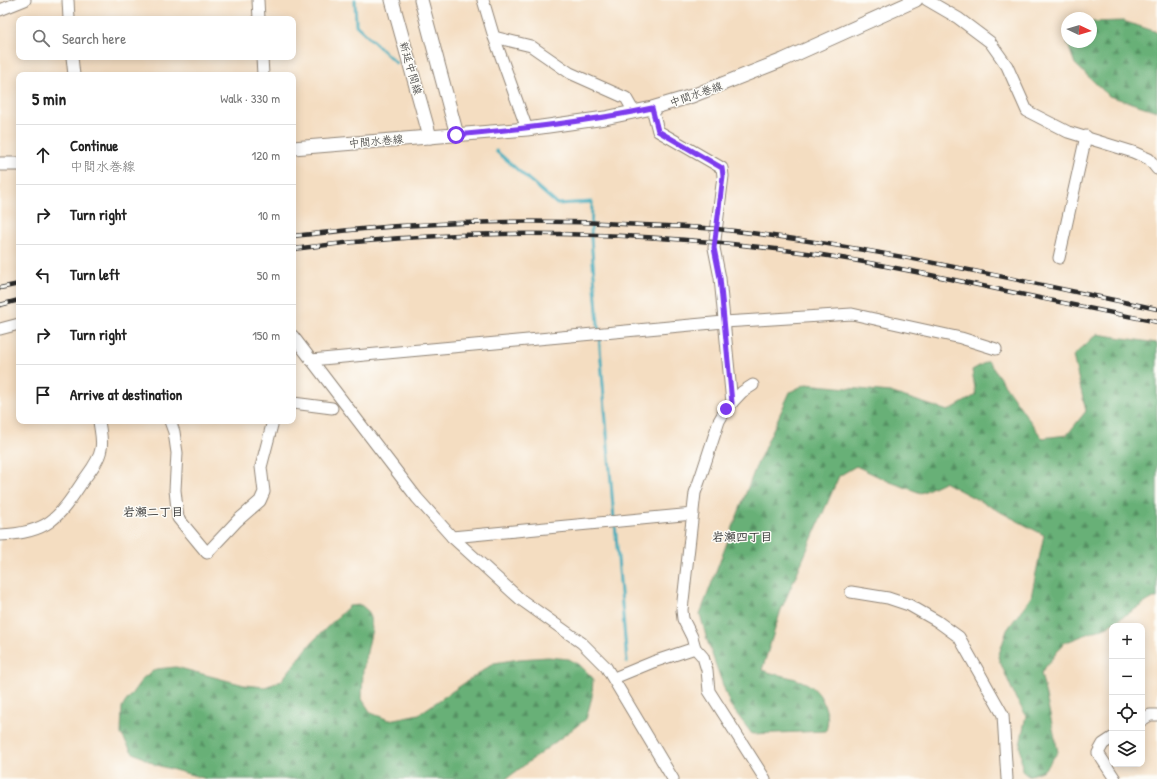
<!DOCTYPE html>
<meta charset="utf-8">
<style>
body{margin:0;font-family:"Patrick Hand","Klee One",sans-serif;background:#f6f6f6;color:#222}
.controls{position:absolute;right:12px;bottom:12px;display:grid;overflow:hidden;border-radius:8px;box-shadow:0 2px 10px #0003}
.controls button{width:36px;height:36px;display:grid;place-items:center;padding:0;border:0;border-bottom:1px solid #e0e0e0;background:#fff;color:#222;font:20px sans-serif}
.compass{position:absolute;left:1061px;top:12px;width:36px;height:36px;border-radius:50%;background:#fff;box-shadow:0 2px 10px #0003;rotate:94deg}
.stop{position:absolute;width:12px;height:12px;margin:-9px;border:3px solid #7c3aed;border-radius:50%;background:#fff}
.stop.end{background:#7c3aed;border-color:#fff;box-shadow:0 1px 4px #0008}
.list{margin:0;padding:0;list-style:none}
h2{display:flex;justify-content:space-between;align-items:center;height:52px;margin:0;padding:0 16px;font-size:17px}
h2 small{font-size:13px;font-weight:400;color:#767676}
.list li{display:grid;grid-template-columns:26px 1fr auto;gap:12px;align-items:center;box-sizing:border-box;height:60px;padding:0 16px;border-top:1px solid #e0e0e0}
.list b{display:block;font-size:15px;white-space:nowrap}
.list p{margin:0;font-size:13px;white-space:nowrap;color:#767676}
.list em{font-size:13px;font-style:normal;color:#767676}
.icon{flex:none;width:22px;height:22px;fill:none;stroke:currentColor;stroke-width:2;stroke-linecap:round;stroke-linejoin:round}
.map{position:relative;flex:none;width:1157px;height:779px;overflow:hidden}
.search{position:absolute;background:#fff;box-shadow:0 2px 10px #0003;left:16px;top:16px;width:280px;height:44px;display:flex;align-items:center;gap:10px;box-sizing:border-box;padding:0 14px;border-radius:8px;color:#767676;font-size:15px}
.panel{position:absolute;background:#fff;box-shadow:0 2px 10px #0003;left:16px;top:72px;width:280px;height:352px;border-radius:8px}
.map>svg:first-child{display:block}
.forest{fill:url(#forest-firs);stroke:#496e51}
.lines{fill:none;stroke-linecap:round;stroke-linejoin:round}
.stream{stroke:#3ba9b9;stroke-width:3}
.minor-casing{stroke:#908476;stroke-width:13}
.major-casing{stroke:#908476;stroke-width:15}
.minor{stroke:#fff;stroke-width:11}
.major{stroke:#fff;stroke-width:13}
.rail-casing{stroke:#2b2b2b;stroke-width:4.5}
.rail{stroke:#fdfcf7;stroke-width:3;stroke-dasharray:9;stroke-linecap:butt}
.route{stroke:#7c3aed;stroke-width:5}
.labels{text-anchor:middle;stroke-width:3;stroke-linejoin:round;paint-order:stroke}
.street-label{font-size:11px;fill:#2b2b2b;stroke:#fdfcf7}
.neighbourhood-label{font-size:12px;font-weight:bold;fill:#2b2b2b;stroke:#fdfcf7}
</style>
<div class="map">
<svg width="1157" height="779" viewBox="0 0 1157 779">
<defs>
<pattern id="forest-firs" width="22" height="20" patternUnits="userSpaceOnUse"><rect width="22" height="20" fill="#67b077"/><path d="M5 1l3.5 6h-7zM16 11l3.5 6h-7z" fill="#558f62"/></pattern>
</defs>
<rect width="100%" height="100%" fill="#fdfcf7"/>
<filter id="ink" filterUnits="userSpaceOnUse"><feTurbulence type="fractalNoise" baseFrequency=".025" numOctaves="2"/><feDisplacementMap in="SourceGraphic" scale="8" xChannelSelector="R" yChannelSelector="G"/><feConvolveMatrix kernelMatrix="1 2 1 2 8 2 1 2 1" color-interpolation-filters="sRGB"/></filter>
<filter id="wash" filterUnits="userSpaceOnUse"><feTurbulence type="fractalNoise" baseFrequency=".012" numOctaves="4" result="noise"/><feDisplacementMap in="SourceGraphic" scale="16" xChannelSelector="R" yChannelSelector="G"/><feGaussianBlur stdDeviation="0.9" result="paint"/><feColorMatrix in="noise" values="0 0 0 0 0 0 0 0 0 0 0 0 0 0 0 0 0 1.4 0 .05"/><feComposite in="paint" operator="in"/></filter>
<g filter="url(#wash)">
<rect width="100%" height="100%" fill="#f4ddc1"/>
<g class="forest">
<polygon points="1123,21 1157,32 1157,111 1109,96 1075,64 1067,42 1091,42 1091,22"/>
<path d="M1097 334 1157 343V598H1153L1108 626 1064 643 1041 673 1058 752 1044 770 1028 776 1022 771 1020 745 1026 715 1016 699 998 657 1007 630 1031 597 1044 535 944 482 921 493 890 482 856 466 839 476 781 610 762 670C786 679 814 676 824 704 828 716 829 718 826 731L752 734 730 705 707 640 700 614 755 469 790 392 806 384 890 392 948 411 976 395 972 370 988 361 1042 438 1067 435 1086 411 1073 356Z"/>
<polygon points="361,605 369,612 372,629 363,670 362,699 371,713 389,720 419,714 494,663 519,659 548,657 569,659 581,666 593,678 592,697 586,719 506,779 207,779 156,765 132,752 121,734 122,707 143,678 156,669 176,667 244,685 265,687 281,681 312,642 349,606"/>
</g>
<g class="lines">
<g class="stream">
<polyline points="355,0 356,25 396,63"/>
<polyline points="496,151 557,204 592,202 591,238 614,519"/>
<polyline points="615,524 627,662"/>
</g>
</g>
</g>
<g filter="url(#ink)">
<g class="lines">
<defs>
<g id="minor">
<polyline points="68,0 69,19"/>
<polyline points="258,0 259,19"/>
<polyline points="483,0 494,37 527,129"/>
<polyline points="927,0 958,18 990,42 1007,66 1027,111 1068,132 1133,152 1149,159 1157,169"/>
<polyline points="0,10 25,0"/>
<polyline points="494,37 531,46 570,73 626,98 634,112"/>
<polyline points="72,57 74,75"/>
<polyline points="262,57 263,75"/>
<polyline points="652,108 658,131 722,168 723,176 714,248 720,278 732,403"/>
<polyline points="1059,258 1086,136"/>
<polyline points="0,329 19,324"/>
<polyline points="293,336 417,498 452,537 520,599 582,643 606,667 673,779"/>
<polyline points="311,360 724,322 852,314 961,338 996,349"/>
<polyline points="753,385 742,392 726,409 719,421 702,473 695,493 682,610 683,619 692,637 695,648 703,657 707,670 709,691 765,779"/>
<polyline points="293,403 332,408"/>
<polyline points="170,421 174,432 177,453 175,490 178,518 207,553 237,521 260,501 264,492 261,467 273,421"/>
<path d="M0 535C48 533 58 519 83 481 90 471 99 461 101 449 103 440 100 430 99 421"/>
<polyline points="452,537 693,514"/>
<polyline points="851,592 888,598 909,605 937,621 959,637 1003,715 1007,779"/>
<polyline points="614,678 653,662 695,648"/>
<polyline points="1142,720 1150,715 1157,715"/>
<polyline points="1112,738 1103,744 1098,753 1115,779"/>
</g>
<g id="major">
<polyline points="392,0 430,137"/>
<polyline points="421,0 457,135"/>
<polyline points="293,148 527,129 605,118 652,108 692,96 783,60 916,0"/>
<polyline points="0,164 19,164"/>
</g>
</defs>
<use href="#minor" class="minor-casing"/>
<use href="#major" class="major-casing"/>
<use href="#minor" class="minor"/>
<use href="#major" class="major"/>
<defs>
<g id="rail">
<path d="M293 236C409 222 526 218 643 225 668 226 693 227 717 229 866 245 1011 279 1157 309"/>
<path d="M293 249C469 226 646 230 822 255 869 262 917 272 964 282 1028 296 1093 309 1157 322"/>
<polyline points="0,288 19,284"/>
<polyline points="0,305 19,300"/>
</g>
</defs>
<use href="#rail" class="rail-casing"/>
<use href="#rail" class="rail"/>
</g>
</g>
<g class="lines" filter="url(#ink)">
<path class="route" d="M456 135C523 129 587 122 652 108L658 131 722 168 723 176 714 248 720 278 732 403 726 409"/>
</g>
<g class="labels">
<g class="street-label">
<text transform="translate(411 68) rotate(74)" y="4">新延中間線</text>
<text transform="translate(696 94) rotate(-19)" y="4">中間水巻線</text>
<text transform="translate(376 141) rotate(-5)" y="4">中間水巻線</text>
</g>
<g class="neighbourhood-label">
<text x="153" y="516">岩瀬二丁目</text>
<text x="742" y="541">岩瀬四丁目</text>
</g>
</g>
</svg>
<div class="controls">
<button>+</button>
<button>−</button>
<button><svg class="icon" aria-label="locate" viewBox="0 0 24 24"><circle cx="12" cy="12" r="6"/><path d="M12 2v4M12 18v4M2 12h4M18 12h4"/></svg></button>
<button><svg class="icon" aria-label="layers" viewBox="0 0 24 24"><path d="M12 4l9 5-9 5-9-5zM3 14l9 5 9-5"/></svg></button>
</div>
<svg class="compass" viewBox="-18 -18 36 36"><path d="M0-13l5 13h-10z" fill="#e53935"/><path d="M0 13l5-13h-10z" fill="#767676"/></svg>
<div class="stop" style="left:456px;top:135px"></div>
<div class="stop end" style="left:726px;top:409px"></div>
<div class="search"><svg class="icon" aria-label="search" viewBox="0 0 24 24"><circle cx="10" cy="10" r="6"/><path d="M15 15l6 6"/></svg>Search here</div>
<section class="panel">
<h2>5 min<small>Walk · 330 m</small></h2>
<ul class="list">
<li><svg class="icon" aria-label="ahead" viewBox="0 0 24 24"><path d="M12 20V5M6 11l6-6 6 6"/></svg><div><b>Continue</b><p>中間水巻線</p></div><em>120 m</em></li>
<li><svg class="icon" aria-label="right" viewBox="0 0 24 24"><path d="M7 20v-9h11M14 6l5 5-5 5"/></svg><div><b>Turn right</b></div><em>10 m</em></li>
<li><svg class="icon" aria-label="left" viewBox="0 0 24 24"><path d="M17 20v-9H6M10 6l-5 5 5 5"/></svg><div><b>Turn left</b></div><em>50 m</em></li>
<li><svg class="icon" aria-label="right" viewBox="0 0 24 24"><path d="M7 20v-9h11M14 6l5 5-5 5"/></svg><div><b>Turn right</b></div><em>150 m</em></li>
<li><svg class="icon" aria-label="arrive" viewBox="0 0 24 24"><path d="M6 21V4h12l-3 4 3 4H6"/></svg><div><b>Arrive at destination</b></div></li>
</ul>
</section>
</div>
